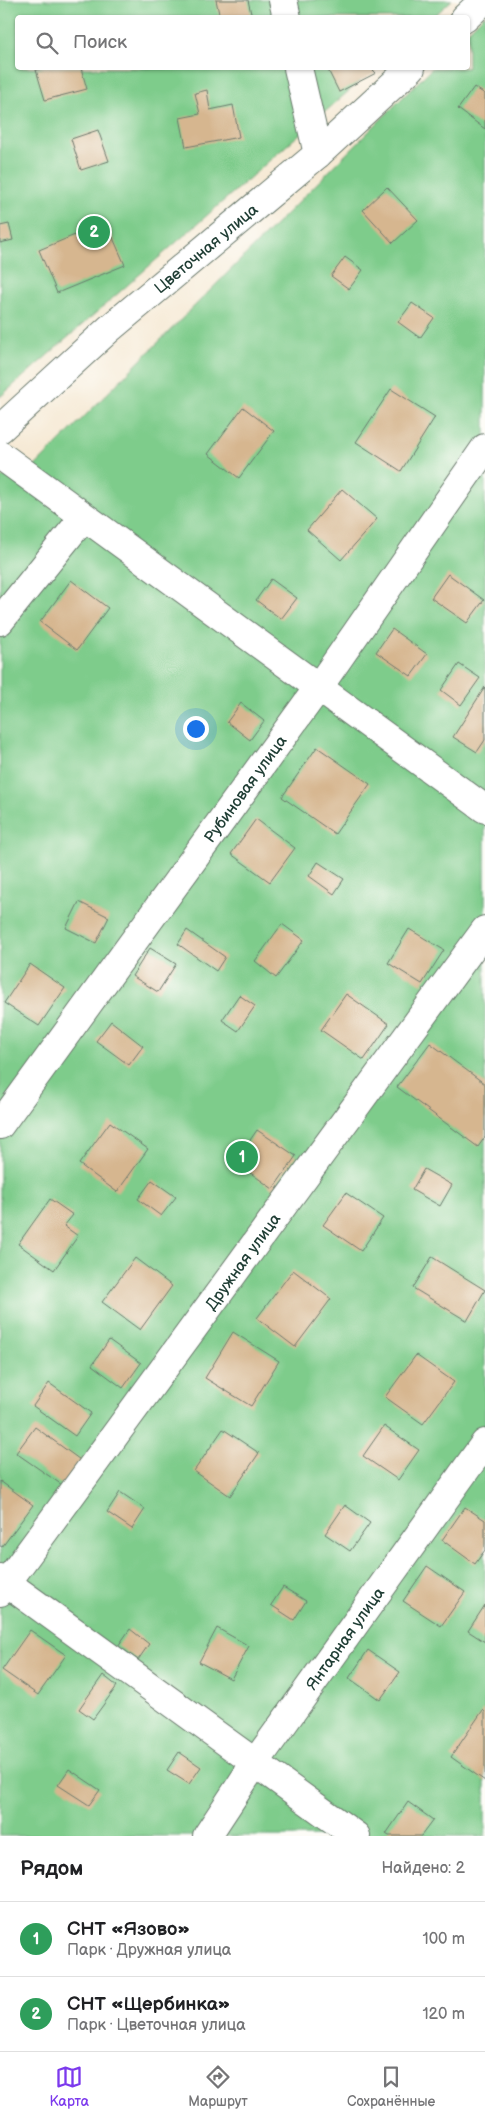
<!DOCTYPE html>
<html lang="ru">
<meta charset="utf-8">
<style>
body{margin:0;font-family:"Balsamiq Sans",sans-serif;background:#f2f2f2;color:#202124}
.you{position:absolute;left:195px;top:728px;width:18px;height:18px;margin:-12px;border:4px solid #fff;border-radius:50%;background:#1a73e8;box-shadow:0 0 0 8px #1a73e833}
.badge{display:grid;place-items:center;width:32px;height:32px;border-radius:50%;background:#7c3aed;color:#fff;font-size:16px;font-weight:700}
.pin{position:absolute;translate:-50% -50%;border:2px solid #fff;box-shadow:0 1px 5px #0006}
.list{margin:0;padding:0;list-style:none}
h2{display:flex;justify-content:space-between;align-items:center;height:65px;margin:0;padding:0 20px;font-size:21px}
h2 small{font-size:16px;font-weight:400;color:#757577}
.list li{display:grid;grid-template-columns:32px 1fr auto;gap:15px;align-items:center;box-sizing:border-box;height:75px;padding:0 20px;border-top:1px solid #e0e0e0}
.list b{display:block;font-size:19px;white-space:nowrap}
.list p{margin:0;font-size:16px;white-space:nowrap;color:#757577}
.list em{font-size:16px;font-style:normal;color:#757577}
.icon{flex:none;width:28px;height:28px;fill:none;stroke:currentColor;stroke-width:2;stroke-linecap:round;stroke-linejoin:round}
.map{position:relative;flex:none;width:485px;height:1836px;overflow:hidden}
.search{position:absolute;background:#fff;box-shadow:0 1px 4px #0004;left:15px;right:15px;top:15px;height:55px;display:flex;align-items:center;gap:12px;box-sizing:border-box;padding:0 18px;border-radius:5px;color:#757577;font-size:19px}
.sheet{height:215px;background:#fff}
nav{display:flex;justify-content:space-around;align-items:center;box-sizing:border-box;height:70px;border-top:1px solid #e0e0e0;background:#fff;font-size:14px;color:#757577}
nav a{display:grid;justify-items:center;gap:2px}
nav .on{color:#7c3aed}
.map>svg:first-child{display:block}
.green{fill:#7ecc8b;stroke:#4e8460}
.building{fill:#d6b68f}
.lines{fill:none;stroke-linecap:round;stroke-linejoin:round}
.minor-casing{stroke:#6a796c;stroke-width:30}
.minor{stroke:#fff;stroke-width:28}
.labels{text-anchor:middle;stroke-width:4;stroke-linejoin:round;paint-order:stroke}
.street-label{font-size:16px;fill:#1f3d34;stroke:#fdfcf7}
</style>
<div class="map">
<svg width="485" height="1836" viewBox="0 0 485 1836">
<rect width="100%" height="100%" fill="#fdfcf7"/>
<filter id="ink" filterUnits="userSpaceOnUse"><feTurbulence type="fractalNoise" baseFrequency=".02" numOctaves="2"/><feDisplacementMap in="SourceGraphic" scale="10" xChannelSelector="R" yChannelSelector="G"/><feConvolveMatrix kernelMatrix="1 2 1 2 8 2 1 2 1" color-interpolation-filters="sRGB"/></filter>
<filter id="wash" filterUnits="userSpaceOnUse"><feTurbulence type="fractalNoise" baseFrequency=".0096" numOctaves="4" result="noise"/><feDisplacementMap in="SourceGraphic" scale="20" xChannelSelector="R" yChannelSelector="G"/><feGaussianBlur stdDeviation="1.12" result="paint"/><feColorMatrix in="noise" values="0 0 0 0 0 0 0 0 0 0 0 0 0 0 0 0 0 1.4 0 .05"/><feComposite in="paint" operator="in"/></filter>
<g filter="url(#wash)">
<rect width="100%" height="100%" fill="#f6e9d4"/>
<g class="green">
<polygon points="0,0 452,0 432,18 18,18 18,68 375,68 0,397"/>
<polygon points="485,14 485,1836 0,1836 0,477 27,474 432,68 468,68 468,31"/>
</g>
<g id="blocks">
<g class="building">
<polygon points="216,0 248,0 252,18 220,18"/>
<polygon points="44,68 81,68 87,89 45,100 36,70"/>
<polygon points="327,68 371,68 376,73 339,92"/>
<polygon points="474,87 485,94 485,129 458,109"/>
<polygon points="207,90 210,110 233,105 239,137 186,147 180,118 200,114 195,93"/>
<polygon points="98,130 109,161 81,170 71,139"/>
<polygon points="387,187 418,220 393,243 363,210"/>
<polygon points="106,222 125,265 57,293 39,250"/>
<polygon points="9,224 13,240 0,243 0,226"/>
<polygon points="345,257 363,270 349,289 331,276"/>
<polygon points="412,303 434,318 420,338 398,322"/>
<polygon points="391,389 435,417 401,471 356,442"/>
<polygon points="243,407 274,431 239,478 208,454"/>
<polygon points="342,489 377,519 341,560 307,530"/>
<polygon points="448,574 484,600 467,623 431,598"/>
<polygon points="271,579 297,598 281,619 256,600"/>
<polygon points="71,580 108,608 77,650 40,622"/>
<polygon points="392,629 427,654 411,676 376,652"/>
<polygon points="459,664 480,678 461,705 441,690"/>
<polygon points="485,687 485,740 477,752 453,737"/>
<polygon points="241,703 264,721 250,740 227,722"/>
<polygon points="317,747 370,784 335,834 282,797"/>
<polygon points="256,819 295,848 270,882 231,854"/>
<polygon points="318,862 344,879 334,894 309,876"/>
<polygon points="79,902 109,917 96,943 66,928"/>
<polygon points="282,924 304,940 276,978 255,961"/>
<polygon points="409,929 444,950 422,984 388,963"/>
<polygon points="187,930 225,957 216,971 178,944"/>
<polygon points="150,948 176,964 158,992 132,976"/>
<polygon points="30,964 65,988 39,1026 4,1003"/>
<polygon points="346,994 389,1024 364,1060 321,1030"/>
<polygon points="239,995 255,1006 238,1031 222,1020"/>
<polygon points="111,1021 143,1046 129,1065 96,1041"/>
<polygon points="430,1043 485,1084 485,1137 478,1147 397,1087"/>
<polygon points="110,1122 148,1149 117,1192 79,1164"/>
<polygon points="257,1130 296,1156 273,1189 235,1162"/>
<polygon points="424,1169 452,1185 440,1206 412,1190"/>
<polygon points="152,1180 176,1197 161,1216 138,1199"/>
<polygon points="346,1193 383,1218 361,1251 323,1225"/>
<polygon points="50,1199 73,1215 64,1226 78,1236 54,1270 18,1244"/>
<polygon points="432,1257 485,1290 467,1321 413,1288"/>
<polygon points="135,1258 172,1286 140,1330 102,1302"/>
<polygon points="293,1270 331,1299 295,1347 257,1318"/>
<polygon points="233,1332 279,1361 251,1406 205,1378"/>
<polygon points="109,1340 141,1363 123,1388 92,1365"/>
<polygon points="416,1355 454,1382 423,1424 385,1397"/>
<polygon points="49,1383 91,1413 75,1436 33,1406"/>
<polygon points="384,1426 419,1450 398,1480 363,1456"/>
<polygon points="35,1427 83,1462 65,1487 16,1453"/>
<polygon points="223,1429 259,1453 230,1496 194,1471"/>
<polygon points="0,1481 33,1505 2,1547 0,1546"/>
<polygon points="120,1492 145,1509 132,1529 107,1512"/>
<polygon points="345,1505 370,1523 350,1551 325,1534"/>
<polygon points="465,1507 485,1520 485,1550 475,1564 442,1540"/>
<polygon points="427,1566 465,1592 441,1626 403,1601"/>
<polygon points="283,1587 306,1601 294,1620 271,1605"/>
<polygon points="485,1605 485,1642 468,1631"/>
<polygon points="217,1628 249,1646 231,1679 199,1662"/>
<polygon points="130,1629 149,1644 138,1660 118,1646"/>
<polygon points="30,1630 66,1655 38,1695 2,1670"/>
<polygon points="368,1650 400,1672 380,1700 349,1678"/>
<polygon points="103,1675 117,1686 93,1719 79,1709"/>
<polygon points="483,1710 485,1712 485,1781 451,1757"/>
<polygon points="179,1752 201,1767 189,1784 167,1770"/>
<polygon points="69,1769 100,1790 89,1805 58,1785"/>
<polygon points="408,1802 433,1820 421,1836 389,1836 386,1834"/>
</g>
</g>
</g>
<g filter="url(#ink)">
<use href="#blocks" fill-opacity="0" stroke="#6a796c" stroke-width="1"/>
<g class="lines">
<defs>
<g id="minor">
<polyline points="283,0 287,18"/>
<polyline points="465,18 484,0"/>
<polyline points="298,68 318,154"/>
<path id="s1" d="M0 429 109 329 318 154 411 68"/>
<polyline points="0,455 485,809"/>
<polyline points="0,621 84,517"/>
<path id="s2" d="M0 1125 318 688 485 448"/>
<polyline points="0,1578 356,1836"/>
<path id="s3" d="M0 1592 485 930"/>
<path id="s4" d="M207 1836 255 1763 485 1443"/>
</g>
</defs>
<use href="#minor" class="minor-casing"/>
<use href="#minor" class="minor"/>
</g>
</g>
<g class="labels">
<g class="street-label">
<text dy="6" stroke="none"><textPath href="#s1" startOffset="274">Цветочная улица</textPath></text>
<text dy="6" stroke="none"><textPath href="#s2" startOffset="416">Рубиновая улица</textPath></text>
<text dy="6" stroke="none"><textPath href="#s3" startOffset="410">Дружная улица</textPath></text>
<text dy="6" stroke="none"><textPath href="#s4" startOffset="241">Янтарная улица</textPath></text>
</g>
</g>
</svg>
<div class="you"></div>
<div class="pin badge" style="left:242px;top:1157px;background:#2e9e5b">1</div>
<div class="pin badge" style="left:94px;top:232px;background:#2e9e5b">2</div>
<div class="search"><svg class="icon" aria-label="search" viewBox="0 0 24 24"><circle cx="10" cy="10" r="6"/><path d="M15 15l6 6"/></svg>Поиск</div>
</div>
<section class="sheet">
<h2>Рядом<small>Найдено: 2</small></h2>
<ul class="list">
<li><span class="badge" style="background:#2e9e5b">1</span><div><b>СНТ «Язово»</b><p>Парк · Дружная улица</p></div><em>100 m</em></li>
<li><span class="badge" style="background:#2e9e5b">2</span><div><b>СНТ «Щербинка»</b><p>Парк · Цветочная улица</p></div><em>120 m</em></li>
</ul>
</section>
<nav>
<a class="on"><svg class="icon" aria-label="map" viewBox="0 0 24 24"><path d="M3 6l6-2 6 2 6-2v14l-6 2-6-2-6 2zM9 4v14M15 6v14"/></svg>Карта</a>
<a><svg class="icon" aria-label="directions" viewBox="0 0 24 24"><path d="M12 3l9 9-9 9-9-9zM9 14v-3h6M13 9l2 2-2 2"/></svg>Маршрут</a>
<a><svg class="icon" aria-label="saved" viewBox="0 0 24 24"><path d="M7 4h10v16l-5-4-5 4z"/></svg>Сохранённые</a>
</nav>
